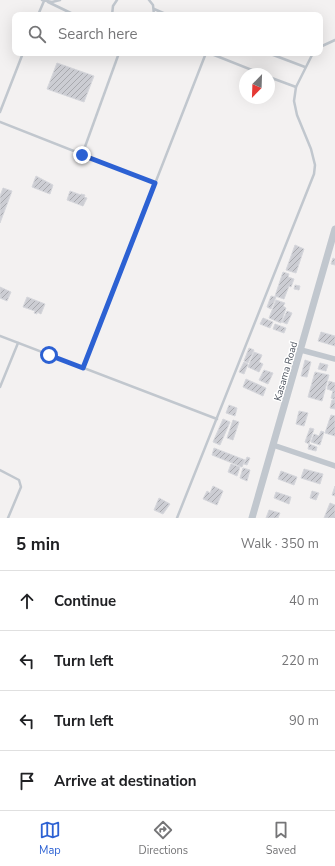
<!DOCTYPE html>
<meta charset="utf-8">
<style>
body{margin:0;font-family:"Nunito Sans",sans-serif;background:#f2f2f2;color:#202124}
.compass{position:absolute;left:239px;top:68px;width:36px;height:36px;border-radius:50%;background:#fff;box-shadow:0 4px 16px #0002;rotate:203deg}
.stop{position:absolute;width:12px;height:12px;margin:-9px;border:3px solid #2c61d3;border-radius:50%;background:#fff}
.stop.end{background:#2c61d3;border-color:#fff;box-shadow:0 1px 4px #0008}
.list{margin:0;padding:0;list-style:none}
h2{display:flex;justify-content:space-between;align-items:center;height:52px;margin:0;padding:0 16px;font-size:17px}
h2 small{font-size:13px;font-weight:400;color:#757577}
.list li{display:grid;grid-template-columns:26px 1fr auto;gap:12px;align-items:center;box-sizing:border-box;height:60px;padding:0 16px;border-top:1px solid #e0e0e0}
.list b{display:block;font-size:15px;white-space:nowrap}
.list em{font-size:13px;font-style:normal;color:#757577}
.icon{flex:none;width:22px;height:22px;fill:none;stroke:currentColor;stroke-width:2;stroke-linecap:round;stroke-linejoin:round}
.map{position:relative;flex:none;width:335px;height:518px;overflow:hidden}
.search{position:absolute;background:#fff;box-shadow:0 4px 16px #0002;left:12px;right:12px;top:12px;height:44px;display:flex;align-items:center;gap:10px;box-sizing:border-box;padding:0 14px;border-radius:8px;color:#757577;font-size:15px}
.sheet{height:292px;background:#fff}
nav{display:flex;justify-content:space-around;align-items:center;box-sizing:border-box;height:56px;border-top:1px solid #e0e0e0;background:#fff;font-size:11px;color:#757577}
nav a{display:grid;justify-items:center;gap:2px}
nav .on{color:#2c61d3}
.map>svg:first-child{display:block}
.building{fill:url(#building-hatch);stroke:#d6d7dc}
.lines{fill:none;stroke-linecap:round;stroke-linejoin:round}
.service{stroke:#c1c7ce;stroke-width:2.5}
.minor{stroke:#c1c7ce;stroke-width:5.5}
.tertiary{stroke:#c1c7ce;stroke-width:7}
.route{stroke:#2c61d3;stroke-width:5}
.labels{text-anchor:middle;stroke-width:3;stroke-linejoin:round;paint-order:stroke}
.street-label{font-size:10px;fill:#4b525d;stroke:#fff}
</style>
<div class="map">
<svg width="335" height="518" viewBox="0 0 335 518">
<defs>
<pattern id="building-hatch" width="6" height="6" patternUnits="userSpaceOnUse"><rect width="6" height="6" fill="#cccdd3"/><path d="M-1 1l2-2M0 6l6-6M5 7l2-2" fill="none" stroke="#a8a9ae"/></pattern>
</defs>
<rect width="100%" height="100%" fill="#f3f1f1"/>
<g class="building">
<polygon points="57,63 94,76 84,102 47,89"/>
<polygon points="36,176 53,185 50,194 32,187"/>
<polygon points="3,188 12,191 0,223 0,196"/>
<polygon points="70,191 81,195 81,194 85,195 84,197 87,198 83,206 67,200"/>
<polygon points="295,245 304,249 296,273 286,270"/>
<polygon points="333,258 335,259 335,265 331,264"/>
<polygon points="283,272 289,274 288,277 294,279 291,287 289,286 284,299 275,296"/>
<polygon points="295,285 300,286 299,290 294,289"/>
<polygon points="0,287 11,292 7,301 0,298"/>
<polygon points="271,296 276,297 271,309 267,307"/>
<polygon points="27,297 45,304 41,314 37,312 37,314 34,313 35,311 23,307"/>
<polygon points="276,300 285,303 283,306 286,308 281,323 269,318"/>
<polygon points="287,311 292,313 287,324 282,322"/>
<polygon points="263,318 273,322 270,328 260,324"/>
<polygon points="275,324 286,328 284,333 273,329"/>
<polygon points="321,332 335,336 335,346 318,341"/>
<polygon points="249,348 254,350 248,363 244,361"/>
<polygon points="254,352 262,355 259,362 263,364 259,372 248,367"/>
<polygon points="305,360 311,362 307,377 301,376"/>
<polygon points="244,362 248,364 244,374 239,372"/>
<polygon points="320,363 328,365 326,371 318,369"/>
<polygon points="264,370 273,373 268,384 259,380"/>
<polygon points="315,372 329,375 322,401 308,397"/>
<polygon points="246,379 266,388 263,396 243,387"/>
<polygon points="329,381 335,383 335,400 331,398 333,391 327,389"/>
<polygon points="332,400 335,400 335,409 330,408"/>
<polygon points="229,405 237,408 235,416 226,413"/>
<polygon points="299,411 308,413 304,426 296,424"/>
<polygon points="331,415 335,416 335,436 325,433"/>
<polygon points="223,419 230,422 220,445 213,442"/>
<polygon points="233,420 239,422 233,440 227,438"/>
<polygon points="310,428 314,429 309,444 305,442"/>
<polygon points="321,431 324,432 320,445 311,442 314,434 319,436"/>
<polygon points="309,444 317,447 316,451 308,449"/>
<polygon points="214,448 245,460 242,467 212,455"/>
<polygon points="247,457 250,458 247,465 244,464"/>
<polygon points="231,464 240,467 237,476 228,472"/>
<polygon points="243,468 250,470 247,481 240,478"/>
<polygon points="304,469 323,474 320,484 301,478"/>
<polygon points="281,471 297,477 294,485 278,479"/>
<polygon points="213,486 223,491 217,505 203,499 207,491 210,493"/>
<polygon points="335,486 335,496 332,495"/>
<polygon points="312,491 319,493 316,500 310,498"/>
<polygon points="276,492 291,497 289,504 274,498"/>
<polygon points="159,498 170,504 163,514 154,510"/>
<polygon points="330,503 335,505 335,518 324,518"/>
<polygon points="269,510 280,513 278,518 266,518"/>
</g>
<g class="lines">
<g class="service">
<polyline points="42,0 52,2 60,0"/>
<polyline points="149,0 153,5 154,15"/>
<polyline points="48,2 75,15"/>
<polyline points="154,9 168,15"/>
<polyline points="38,15 44,1"/>
<polyline points="112,15 113,6 117,0"/>
<polyline points="320,47 335,40"/>
<polyline points="209,53 262,74"/>
<polyline points="268,53 305,67"/>
<polyline points="269,77 296,87"/>
<polyline points="0,112 23,53"/>
<polyline points="0,122 155,183"/>
<polyline points="82,155 119,53"/>
<polyline points="0,336 217,419"/>
<polyline points="83,368 206,53"/>
<polyline points="0,387 18,343"/>
<polyline points="0,470 19,480 21,487 8,518"/>
<polyline points="177,518 314,174 315,165 311,149 297,115 294,101 296,87 313,53"/>
</g>
<g class="minor">
<polyline points="301,350 335,359"/>
<polyline points="273,445 335,466"/>
</g>
<polyline class="tertiary" points="252,518 335,229"/>
</g>
<g class="lines">
<polyline class="route" points="49,355 83,368 155,183 82,155"/>
</g>
<g class="labels">
<g class="street-label">
<text transform="translate(285 371) rotate(-74)" y="4">Kasama Road</text>
</g>
</g>
</svg>
<svg class="compass" viewBox="-18 -18 36 36"><path d="M0-13l5 13h-10z" fill="#e53935"/><path d="M0 13l5-13h-10z" fill="#757577"/></svg>
<div class="stop" style="left:49px;top:355px"></div>
<div class="stop end" style="left:82px;top:155px"></div>
<div class="search"><svg class="icon" aria-label="search" viewBox="0 0 24 24"><circle cx="10" cy="10" r="6"/><path d="M15 15l6 6"/></svg>Search here</div>
</div>
<section class="sheet">
<h2>5 min<small>Walk · 350 m</small></h2>
<ul class="list">
<li><svg class="icon" aria-label="ahead" viewBox="0 0 24 24"><path d="M12 20V5M6 11l6-6 6 6"/></svg><div><b>Continue</b></div><em>40 m</em></li>
<li><svg class="icon" aria-label="left" viewBox="0 0 24 24"><path d="M17 20v-9H6M10 6l-5 5 5 5"/></svg><div><b>Turn left</b></div><em>220 m</em></li>
<li><svg class="icon" aria-label="left" viewBox="0 0 24 24"><path d="M17 20v-9H6M10 6l-5 5 5 5"/></svg><div><b>Turn left</b></div><em>90 m</em></li>
<li><svg class="icon" aria-label="arrive" viewBox="0 0 24 24"><path d="M6 21V4h12l-3 4 3 4H6"/></svg><div><b>Arrive at destination</b></div></li>
</ul>
</section>
<nav>
<a class="on"><svg class="icon" aria-label="map" viewBox="0 0 24 24"><path d="M3 6l6-2 6 2 6-2v14l-6 2-6-2-6 2zM9 4v14M15 6v14"/></svg>Map</a>
<a><svg class="icon" aria-label="directions" viewBox="0 0 24 24"><path d="M12 3l9 9-9 9-9-9zM9 14v-3h6M13 9l2 2-2 2"/></svg>Directions</a>
<a><svg class="icon" aria-label="saved" viewBox="0 0 24 24"><path d="M7 4h10v16l-5-4-5 4z"/></svg>Saved</a>
</nav>
